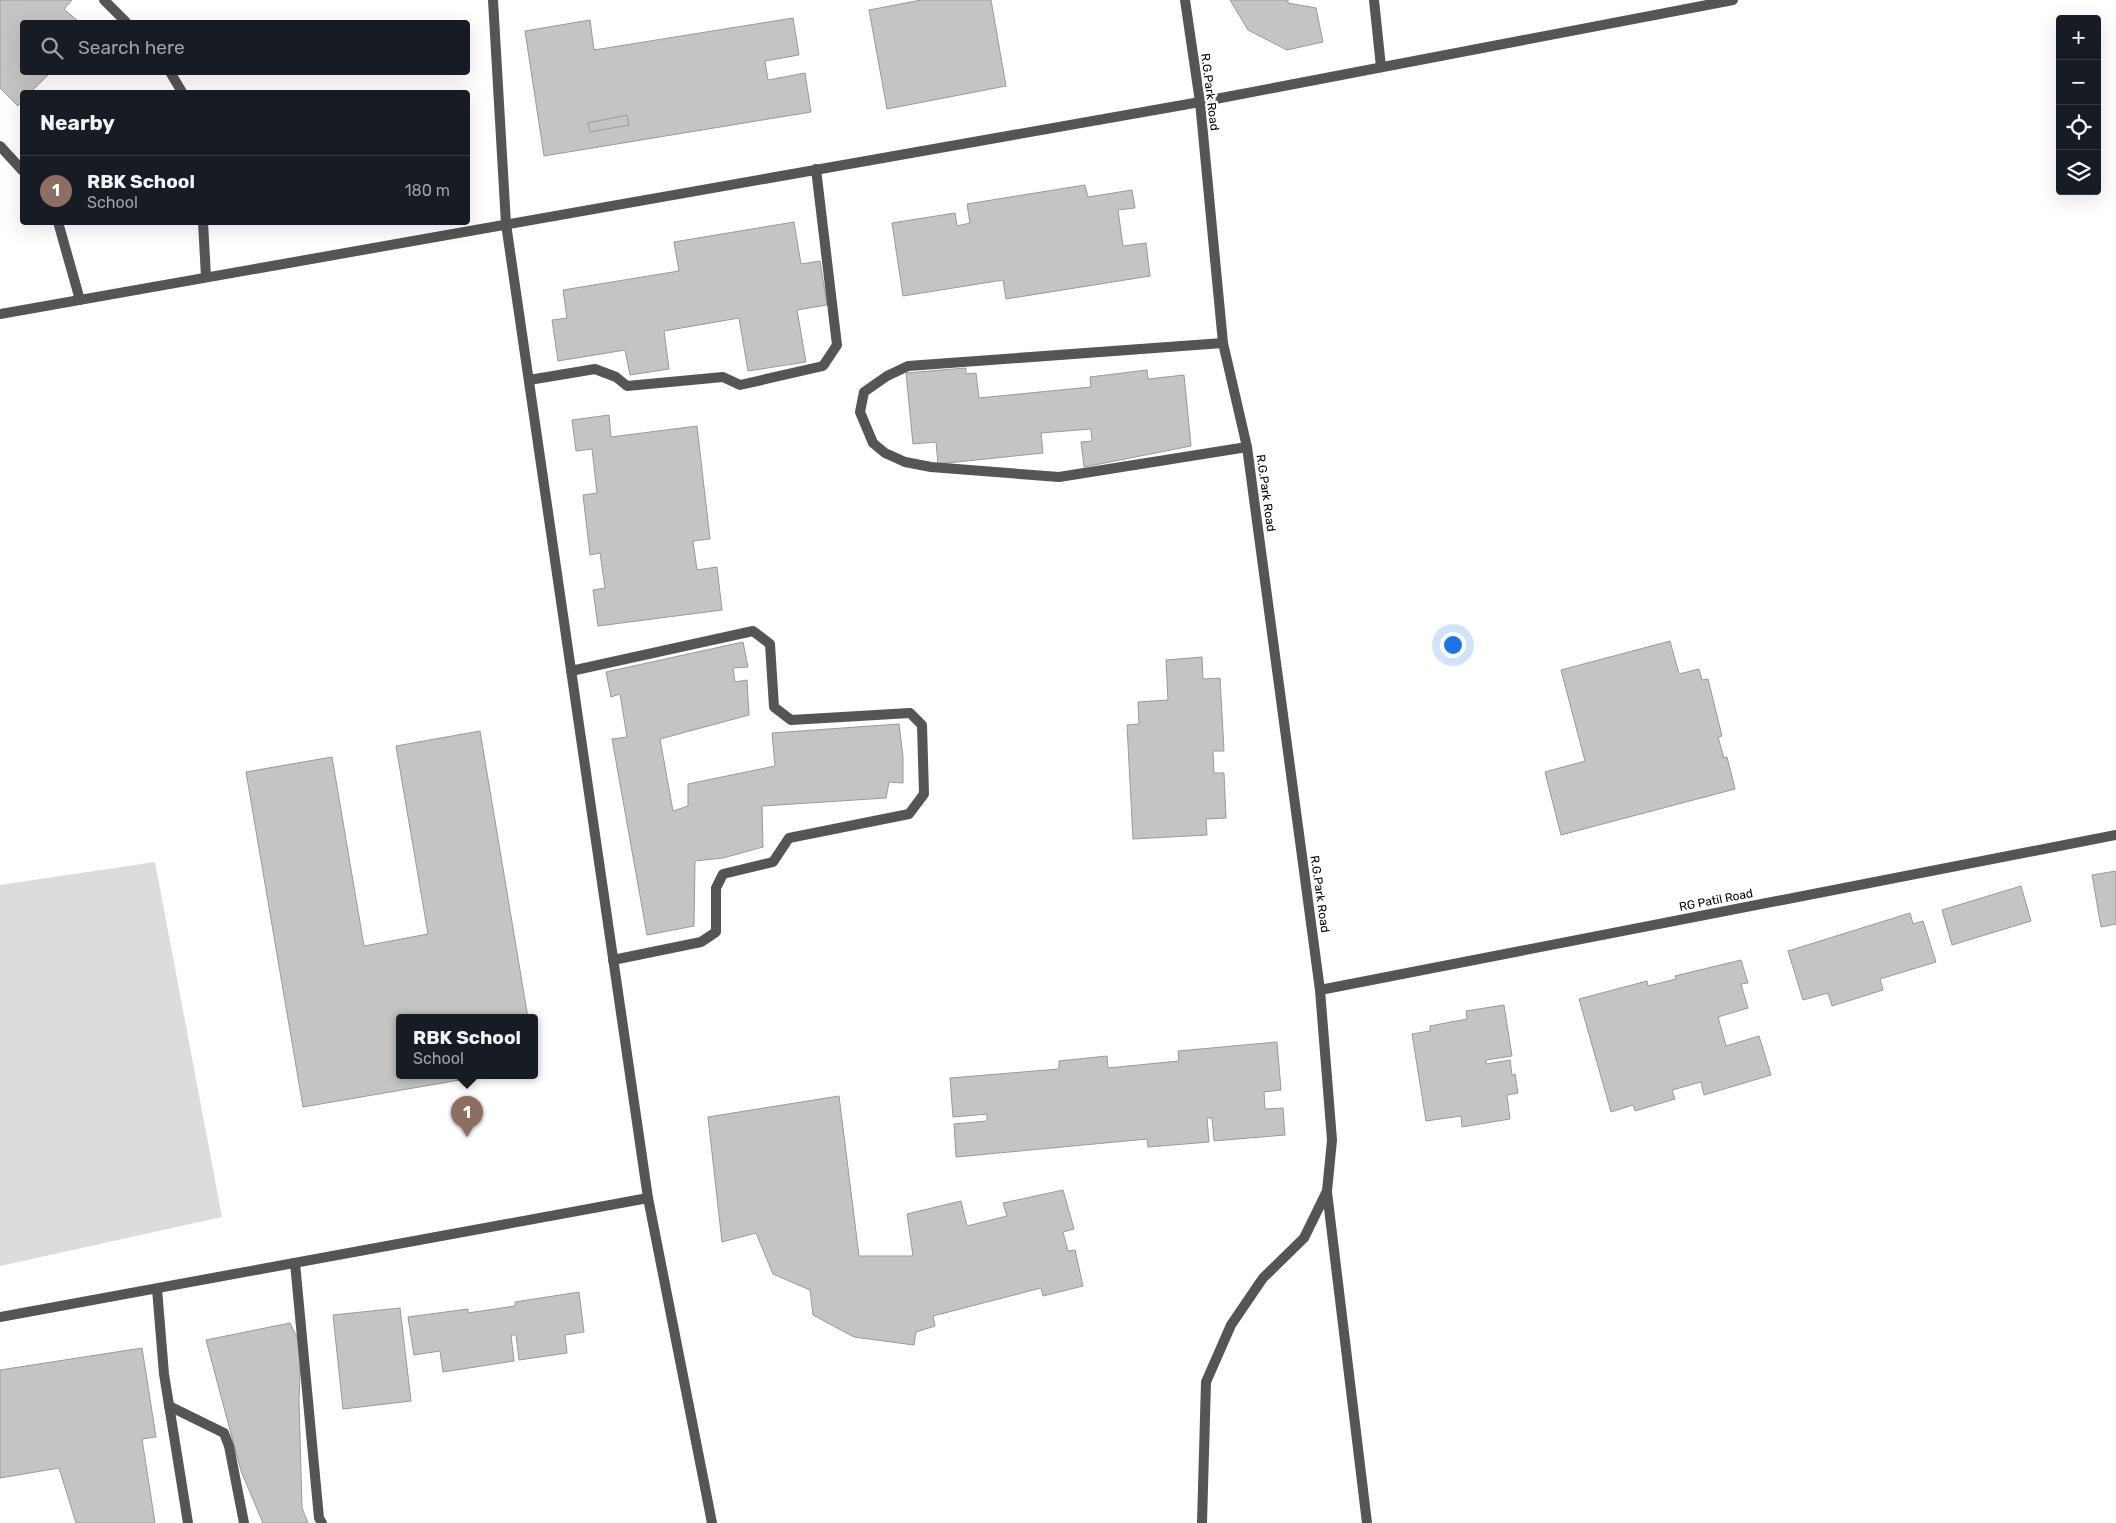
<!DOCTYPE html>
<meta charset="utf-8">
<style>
body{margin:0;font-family:Rubik,sans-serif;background:#242831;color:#f1f3f6}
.controls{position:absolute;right:15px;top:15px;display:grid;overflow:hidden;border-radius:5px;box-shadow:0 5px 20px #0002}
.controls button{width:45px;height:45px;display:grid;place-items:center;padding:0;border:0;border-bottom:1px solid #363941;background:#171b24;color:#f1f3f6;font:25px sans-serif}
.you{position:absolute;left:1452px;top:644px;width:18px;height:18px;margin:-12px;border:4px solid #fff;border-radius:50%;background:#1a73e8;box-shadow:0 0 0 8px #1a73e833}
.badge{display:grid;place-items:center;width:32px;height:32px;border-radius:50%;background:#858687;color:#fff;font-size:16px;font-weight:700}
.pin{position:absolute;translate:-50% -41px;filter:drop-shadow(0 1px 2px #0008)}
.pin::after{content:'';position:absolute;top:26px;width:18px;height:15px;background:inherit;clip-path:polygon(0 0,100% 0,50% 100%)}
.popup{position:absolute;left:396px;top:1014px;width:142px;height:65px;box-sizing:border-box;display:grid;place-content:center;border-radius:5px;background:#171b24;filter:drop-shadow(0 1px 4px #0005);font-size:16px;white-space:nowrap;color:#9ea1a6}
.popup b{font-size:19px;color:#f1f3f6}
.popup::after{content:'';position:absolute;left:50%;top:100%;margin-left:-10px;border:10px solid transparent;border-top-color:#171b24}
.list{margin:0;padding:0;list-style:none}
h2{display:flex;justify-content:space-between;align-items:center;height:65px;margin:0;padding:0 20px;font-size:21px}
h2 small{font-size:16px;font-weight:400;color:#9ea1a6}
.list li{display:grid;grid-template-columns:32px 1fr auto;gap:15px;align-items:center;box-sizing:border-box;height:70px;padding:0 20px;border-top:1px solid #363941}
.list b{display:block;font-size:19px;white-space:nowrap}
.list p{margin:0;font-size:16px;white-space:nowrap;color:#9ea1a6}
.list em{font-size:16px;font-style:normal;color:#9ea1a6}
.icon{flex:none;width:28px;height:28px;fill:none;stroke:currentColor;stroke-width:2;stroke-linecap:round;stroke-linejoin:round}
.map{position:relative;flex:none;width:2116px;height:1523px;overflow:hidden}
.search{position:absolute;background:#171b24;box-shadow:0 5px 20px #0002;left:20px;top:20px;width:450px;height:55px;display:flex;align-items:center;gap:12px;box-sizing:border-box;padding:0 18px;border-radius:5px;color:#9ea1a6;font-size:19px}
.panel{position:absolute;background:#171b24;box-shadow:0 5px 20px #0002;left:20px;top:90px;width:450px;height:135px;border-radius:5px}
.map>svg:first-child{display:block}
.green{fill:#dcdcdc}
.building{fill:#c4c4c4;stroke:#999}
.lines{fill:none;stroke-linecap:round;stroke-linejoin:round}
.lane{stroke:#555;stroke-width:10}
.street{stroke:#555;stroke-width:10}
.labels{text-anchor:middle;stroke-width:5;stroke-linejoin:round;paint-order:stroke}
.street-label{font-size:12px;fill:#000;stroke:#fff}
</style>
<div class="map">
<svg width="2116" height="1523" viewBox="0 0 2116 1523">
<rect width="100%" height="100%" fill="#fff"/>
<polygon class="green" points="155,862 222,1217 0,1266 0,885"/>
<g class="building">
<polygon points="0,0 72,0 64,9 79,22 22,22 22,72 51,72 31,92 22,92 22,101 18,106 0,88"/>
<polygon points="921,0 991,0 1006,86 887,109 869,10"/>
<polygon points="1230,0 1288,0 1288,3 1316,8 1323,42 1287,50 1248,30"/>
<polygon points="793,18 799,55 765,61 768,80 805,73 811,112 544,156 525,31 590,20 594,50"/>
<polygon points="627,115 629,125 590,132 588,123"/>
<polygon points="1085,185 1088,197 1132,190 1135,208 1118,210 1123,246 1146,243 1150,276 1006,299 1003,280 903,296 892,223 955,213 957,226 970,223 967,204"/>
<polygon points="794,222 801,264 820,261 827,305 797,310 806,362 748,371 739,318 664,331 669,369 630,375 625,350 558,361 552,320 567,318 563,290 679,271 674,242"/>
<polygon points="966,368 966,374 976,373 979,398 1091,387 1090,377 1147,370 1148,379 1184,375 1191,446 1084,467 1081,442 1092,441 1091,429 1041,433 1043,453 938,464 936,442 913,444 906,373"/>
<polygon points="609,415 611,437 697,426 710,539 693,541 697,570 717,567 722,610 598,626 593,590 605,588 600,553 590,555 583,495 597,493 592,449 576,451 572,420"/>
<polygon points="1670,641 1679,674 1699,669 1702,680 1708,679 1722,736 1718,737 1724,758 1727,757 1735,789 1561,835 1545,772 1585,761 1561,670"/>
<polygon points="743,642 748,667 733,668 735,682 747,680 749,715 660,739 673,811 688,806 688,784 775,766 772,733 899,724 903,757 903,783 889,782 886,798 762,806 763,847 723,858 695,861 694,926 647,935 612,739 627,737 620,694 611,697 606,672"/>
<polygon points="1202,657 1203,679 1220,678 1224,751 1213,751 1214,773 1224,773 1226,818 1206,819 1207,835 1133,839 1127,725 1139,724 1138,702 1168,700 1166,660"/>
<polygon points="480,731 528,1018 400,1018 400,1076 483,1076 303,1107 246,772 332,757 364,946 428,934 396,746"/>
<polygon points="2116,871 2116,924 2101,927 2092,875"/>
<polygon points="2021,886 2031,921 1952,945 1942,910"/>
<polygon points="1910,913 1913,924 1923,921 1936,962 1880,979 1883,990 1832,1006 1828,993 1803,1000 1788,951"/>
<polygon points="1741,960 1748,983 1741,984 1748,1008 1718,1017 1726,1046 1759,1036 1771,1075 1704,1095 1701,1082 1672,1090 1675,1099 1635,1111 1633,1105 1611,1112 1579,999 1647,981 1648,986 1676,979 1675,976"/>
<polygon points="1504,1005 1512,1056 1486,1060 1486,1064 1510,1060 1512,1075 1515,1074 1518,1093 1507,1095 1510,1119 1462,1127 1461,1116 1426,1121 1412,1034 1430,1031 1430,1026 1467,1019 1466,1011"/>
<polygon points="1277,1042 1281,1090 1264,1092 1265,1109 1283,1108 1285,1135 1214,1141 1212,1118 1207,1118 1209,1142 1148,1147 1147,1139 956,1157 954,1124 987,1121 987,1114 953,1117 950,1078 1059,1069 1059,1061 1107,1056 1108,1068 1179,1061 1178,1051"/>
<polygon points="839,1096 859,1256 913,1256 907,1214 961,1201 967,1226 1007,1216 1003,1203 1063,1190 1074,1229 1063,1232 1068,1251 1075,1250 1083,1286 1043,1296 1041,1288 933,1316 935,1326 916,1332 914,1345 854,1337 813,1315 810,1290 773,1274 756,1233 722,1242 708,1117"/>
<polygon points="579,1292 584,1332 565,1335 567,1353 519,1360 516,1335 511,1335 514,1361 443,1372 440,1351 414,1355 408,1317 468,1309 468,1313 515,1306 515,1302"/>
<polygon points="400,1308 411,1401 343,1409 333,1315"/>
<polygon points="290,1323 301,1345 299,1401 302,1508 308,1523 263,1523 241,1471 206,1340"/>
<polygon points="142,1348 156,1437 142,1439 155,1523 76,1523 59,1468 0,1478 0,1370"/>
</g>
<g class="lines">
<g class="lane">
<polyline points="1327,1192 1367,1523"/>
<polyline points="1202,1523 1206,1382 1231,1325 1263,1278 1304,1238 1327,1191 1332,1140 1320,990"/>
</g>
<g class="street">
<polyline points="104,0 126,22"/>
<polyline points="493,0 506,224 648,1198 712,1523"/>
<polyline points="1185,0 1200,102 1223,343 1247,447 1320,990 2116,835"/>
<polyline points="1374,0 1381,67"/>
<polyline points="170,72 182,92"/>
<polyline points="0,146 22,170"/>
<polyline points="58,222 80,300"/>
<polyline points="203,222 206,277"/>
<polyline points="0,314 1200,102 1733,0"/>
<polyline points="1223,343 908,366 887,376 864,392 860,412 873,443 885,453 905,462 931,467 1059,477 1247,447"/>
<polyline points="529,380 595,369 616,377 627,386 723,377 740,385 823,366 837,345 816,169"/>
<polyline points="571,671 753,631 770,644 774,707 791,720 910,713 922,725 924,794 909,814 789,838 773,862 723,874 716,888 716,932 701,942 613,960"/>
<polyline points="295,1263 319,1518 322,1523"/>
<polyline points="157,1289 164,1374 188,1523"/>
<polyline points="0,1317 648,1198"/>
<polyline points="169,1406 224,1433 229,1446 244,1523"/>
</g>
</g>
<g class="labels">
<g class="street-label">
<text transform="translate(1210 92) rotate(83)" y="4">R.G.Park Road</text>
<text transform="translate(1266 493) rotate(82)" y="4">R.G.Park Road</text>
<text transform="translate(1320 894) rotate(82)" y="4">R.G.Park Road</text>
<text transform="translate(1716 900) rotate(-11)" y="4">RG Patil Road</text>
</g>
</g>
</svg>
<div class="controls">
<button>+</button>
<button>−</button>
<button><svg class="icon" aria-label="locate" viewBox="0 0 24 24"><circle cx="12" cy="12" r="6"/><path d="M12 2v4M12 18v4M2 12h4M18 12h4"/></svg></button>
<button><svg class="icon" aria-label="layers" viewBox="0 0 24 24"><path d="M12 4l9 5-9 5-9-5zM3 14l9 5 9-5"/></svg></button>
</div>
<div class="you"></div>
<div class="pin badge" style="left:467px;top:1137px;background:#8d6e63">1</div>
<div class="popup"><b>RBK School</b>School</div>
<div class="search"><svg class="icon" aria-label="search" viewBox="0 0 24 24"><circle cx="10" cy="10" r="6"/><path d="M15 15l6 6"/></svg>Search here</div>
<section class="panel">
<h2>Nearby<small></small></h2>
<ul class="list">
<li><span class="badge" style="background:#8d6e63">1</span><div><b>RBK School</b><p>School</p></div><em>180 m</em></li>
</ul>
</section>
</div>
